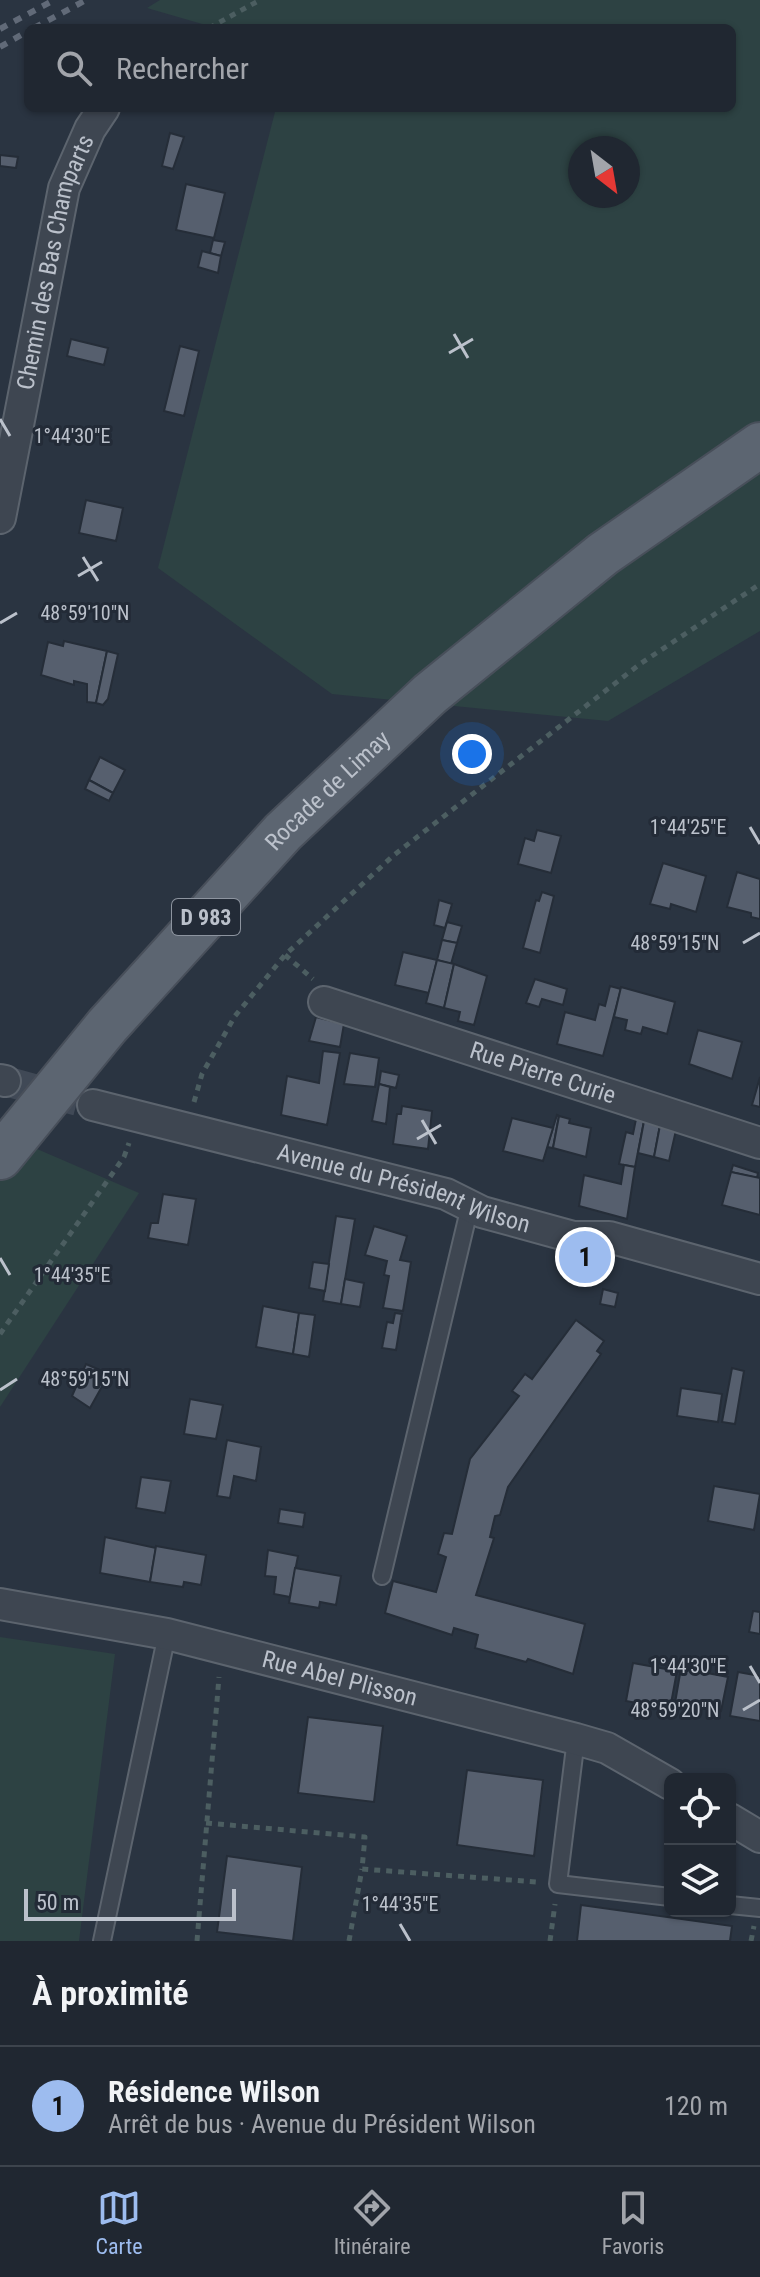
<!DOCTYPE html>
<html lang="fr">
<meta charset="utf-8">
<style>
body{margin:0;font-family:"Roboto Condensed",sans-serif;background:#282f39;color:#f1f3f6}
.controls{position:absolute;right:24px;bottom:24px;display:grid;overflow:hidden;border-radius:12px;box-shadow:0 2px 6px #0004}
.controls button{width:72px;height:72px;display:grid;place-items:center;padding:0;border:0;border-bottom:2px solid #3d444d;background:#202731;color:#f1f3f6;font:40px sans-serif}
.compass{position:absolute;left:568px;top:136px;width:72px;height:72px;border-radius:50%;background:#202731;box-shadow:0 2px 6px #0004;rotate:149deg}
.scale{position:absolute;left:24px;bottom:20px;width:212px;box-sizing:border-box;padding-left:8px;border:4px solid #bbc1cb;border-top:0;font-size:22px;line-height:28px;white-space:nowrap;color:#bbc1cb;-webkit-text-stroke:6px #232b37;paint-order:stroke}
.you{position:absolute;left:472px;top:754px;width:28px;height:28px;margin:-20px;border:6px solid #fff;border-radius:50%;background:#1a73e8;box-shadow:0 0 0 12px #1a73e833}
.badge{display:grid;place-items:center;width:52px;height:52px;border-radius:50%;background:#9dbcef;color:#111;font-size:26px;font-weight:700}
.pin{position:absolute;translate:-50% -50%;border:4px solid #fff;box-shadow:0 2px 8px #0006}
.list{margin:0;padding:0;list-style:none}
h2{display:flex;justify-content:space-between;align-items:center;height:104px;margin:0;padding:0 32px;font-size:34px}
h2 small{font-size:26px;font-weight:400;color:#a2a5ab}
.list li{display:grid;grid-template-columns:52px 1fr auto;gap:24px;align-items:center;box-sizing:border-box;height:120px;padding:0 32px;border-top:2px solid #3d444d}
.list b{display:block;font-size:30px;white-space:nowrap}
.list p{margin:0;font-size:26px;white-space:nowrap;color:#a2a5ab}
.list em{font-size:26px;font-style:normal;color:#a2a5ab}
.icon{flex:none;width:44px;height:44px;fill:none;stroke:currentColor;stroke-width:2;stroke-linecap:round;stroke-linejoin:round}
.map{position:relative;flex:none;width:760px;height:1941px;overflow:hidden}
.search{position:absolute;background:#202731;box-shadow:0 2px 6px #0004;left:24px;right:24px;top:24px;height:88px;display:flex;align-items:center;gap:20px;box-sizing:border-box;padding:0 28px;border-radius:12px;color:#a2a5ab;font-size:30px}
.sheet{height:224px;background:#202731}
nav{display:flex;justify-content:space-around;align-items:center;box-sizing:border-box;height:112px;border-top:2px solid #3d444d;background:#202731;font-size:22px;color:#a2a5ab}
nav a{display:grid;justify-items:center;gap:4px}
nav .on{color:#9dbcef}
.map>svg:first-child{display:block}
.green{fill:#2d4243;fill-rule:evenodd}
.building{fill:#565f6e;stroke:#252d38;stroke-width:2}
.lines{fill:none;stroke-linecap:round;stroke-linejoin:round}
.minor-tunnel{stroke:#404956;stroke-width:30;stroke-dasharray:30 15;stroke-linecap:butt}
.service-casing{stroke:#5c646e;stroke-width:20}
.minor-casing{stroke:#5c646e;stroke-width:34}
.primary-casing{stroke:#484f5a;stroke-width:48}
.path{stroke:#4c5e61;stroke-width:5;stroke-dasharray:6 6;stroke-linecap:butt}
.service{stroke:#3e4651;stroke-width:16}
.minor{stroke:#3e4651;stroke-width:30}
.primary{stroke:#5c6571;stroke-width:44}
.rail{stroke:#616a78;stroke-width:6;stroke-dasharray:8 8;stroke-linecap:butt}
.ticks{fill:none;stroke:#bbc1cb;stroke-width:3}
.labels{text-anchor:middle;stroke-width:6;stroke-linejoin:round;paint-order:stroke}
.shield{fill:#232b37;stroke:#8d949f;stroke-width:2}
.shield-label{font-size:22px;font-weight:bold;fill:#bbc1cb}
.street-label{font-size:24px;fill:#bbc1cb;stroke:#232b37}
.ticks-label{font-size:20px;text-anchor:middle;fill:#bbc1cb;stroke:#232b37;stroke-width:6;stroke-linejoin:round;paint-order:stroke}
</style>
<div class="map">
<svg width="760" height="1941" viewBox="0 0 760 1941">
<rect width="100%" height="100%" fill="#2a3441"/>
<g class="green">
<path d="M160 0H760V631L608 721 332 694 158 568 276 108H732V28H216L147 8ZM580 148H628V196H580Z"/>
<polygon points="0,1133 139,1193 0,1407"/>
<polygon points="0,1637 115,1654 79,1941 0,1941"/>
</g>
<g class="building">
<polygon points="170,133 184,137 173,169 162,166"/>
<polygon points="0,155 18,157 16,168 0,166"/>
<polygon points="186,184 225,193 214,238 176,230"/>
<polygon points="213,240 225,242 221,256 210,253"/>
<polygon points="202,251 221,256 218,273 198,267"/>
<polygon points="71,339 108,348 104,365 67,356"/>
<polygon points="180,346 199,351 184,416 164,411"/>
<polygon points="86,500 123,508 116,541 79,533"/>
<polygon points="64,641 107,651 96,703 87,702 87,684 74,681 74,685 41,675 48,642 63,646"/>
<polygon points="107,651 118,654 108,699 103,705 96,703"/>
<polygon points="100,757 125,770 113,793 89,780"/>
<polygon points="89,780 113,793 109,801 85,789"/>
<polygon points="537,830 561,836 551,873 518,864 525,838 534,841"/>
<polygon points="663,863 706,876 696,912 671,904 670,909 650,904"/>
<polygon points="737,872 760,879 760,919 751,917 751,913 727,907"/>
<polygon points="542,892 554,896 540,953 523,948 536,900 539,901"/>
<polygon points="439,900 452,904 445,928 434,925"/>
<polygon points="447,922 462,926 457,943 442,940"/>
<polygon points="442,940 457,943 451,964 437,960"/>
<polygon points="403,952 437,960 429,993 395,985"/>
<polygon points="437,960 454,964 444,1008 426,1003"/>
<polygon points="454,964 487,976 474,1025 458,1021 460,1012 444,1008"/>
<polygon points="535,979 567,989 563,1005 542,999 539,1007 526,1003"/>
<polygon points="610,986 621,989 603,1056 557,1044 565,1012 595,1020 599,1004 605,1006"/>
<polygon points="621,987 675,1002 667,1034 643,1027 641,1034 625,1030 627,1020 614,1017"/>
<polygon points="316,1017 344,1024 340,1047 309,1041"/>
<polygon points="698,1030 742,1042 732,1079 689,1064"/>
<polygon points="323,1051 340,1053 327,1125 281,1115 287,1076 319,1083"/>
<polygon points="350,1053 379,1058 375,1087 344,1084"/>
<polygon points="381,1071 399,1075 396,1088 379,1084"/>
<polygon points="760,1077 760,1107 752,1105"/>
<polygon points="379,1084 390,1087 386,1124 372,1121"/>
<polygon points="402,1106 432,1111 428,1149 393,1144 397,1114 401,1114"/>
<polygon points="637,1114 645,1116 635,1167 619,1164 626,1132 633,1134"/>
<polygon points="557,1115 559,1116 553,1148 547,1147"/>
<polygon points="559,1116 570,1119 569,1123 591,1128 586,1157 553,1148"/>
<polygon points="645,1116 661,1120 654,1157 638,1153"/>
<polygon points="512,1118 553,1128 543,1161 503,1151"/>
<polygon points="661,1120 677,1126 669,1161 654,1157"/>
<polygon points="624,1165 635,1167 627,1219 579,1206 584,1175 621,1184"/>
<polygon points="733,1165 758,1173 757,1178 731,1172"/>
<polygon points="731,1172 760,1178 760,1215 722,1205"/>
<polygon points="163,1194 196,1199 188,1245 148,1238 151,1223 158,1223"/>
<polygon points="336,1216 355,1219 341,1304 323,1301"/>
<polygon points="374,1226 407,1236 400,1260 411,1262 403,1311 383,1308 389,1276 384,1275 387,1261 365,1255"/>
<polygon points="313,1262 329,1264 325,1291 309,1288"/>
<polygon points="345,1279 364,1283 360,1307 341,1304"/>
<polygon points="603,1289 618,1293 615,1307 600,1304"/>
<polygon points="263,1306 299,1313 293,1354 256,1347"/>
<polygon points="299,1313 315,1315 309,1357 293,1354"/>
<polygon points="395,1313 402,1314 396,1350 382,1348 387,1322 393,1323"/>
<polygon points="576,1320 604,1341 597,1351 601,1354 508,1487 500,1515 495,1516 490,1537 494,1538 476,1595 585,1624 573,1674 528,1659 526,1662 475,1648 478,1635 454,1628 452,1635 385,1613 393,1581 436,1592 446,1557 438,1554 444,1533 452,1534 470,1459 519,1396 512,1391 525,1374 532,1379"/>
<polygon points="86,1364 109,1374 90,1408 72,1396"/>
<polygon points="732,1368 744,1371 735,1424 722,1422"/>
<polygon points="681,1388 722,1394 718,1422 677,1416"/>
<polygon points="190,1399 223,1405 216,1439 184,1434"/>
<polygon points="227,1440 261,1447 256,1481 234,1476 230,1498 217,1496"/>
<polygon points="141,1477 171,1481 165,1513 136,1508"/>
<polygon points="714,1486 760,1494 754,1530 708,1521"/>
<polygon points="280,1509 305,1513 303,1527 278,1523"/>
<polygon points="105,1537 156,1548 150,1582 100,1573"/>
<polygon points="156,1546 206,1555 201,1585 184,1582 183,1587 150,1582"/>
<polygon points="268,1550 298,1556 290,1597 274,1594 276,1577 265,1576"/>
<polygon points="295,1568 341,1576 336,1605 320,1602 319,1608 289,1603"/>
<polygon points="753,1611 760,1612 760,1634 749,1632"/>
<polygon points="633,1663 677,1671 670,1709 626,1701"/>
<polygon points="681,1668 728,1677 721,1711 675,1703"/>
<polygon points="738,1672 760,1676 760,1721 730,1716"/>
<polygon points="308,1717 383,1726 374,1802 298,1793"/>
<polygon points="467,1770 543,1780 534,1856 457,1845"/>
<polygon points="227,1856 302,1867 293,1941 217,1932"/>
<polygon points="581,1905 732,1926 730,1941 577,1941"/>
</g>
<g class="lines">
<polyline class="minor-tunnel" points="5,1081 93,1105"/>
<defs>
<g id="service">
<polyline points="382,1576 470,1206"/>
<polyline points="576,1739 558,1884 670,1897"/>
<polyline points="730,1905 760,1908"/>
<polyline points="102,1941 167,1634"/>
</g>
<g id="minor">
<path id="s1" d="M0 518 64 188 90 129 104 108"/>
<path id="s2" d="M324 1002 760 1143"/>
<polyline points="0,1080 5,1081"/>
<path id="s3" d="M93 1105 446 1194 482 1212 573 1237H609L760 1279"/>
<path id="s4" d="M0 1604 167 1634 576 1739 607 1748 670 1784"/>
<polyline points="730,1819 760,1837"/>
</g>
<g id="primary">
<path id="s5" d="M0 1157 107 1026 283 832 430 694 603 554 760 445"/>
</g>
</defs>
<use href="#service" class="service-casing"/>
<use href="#minor" class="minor-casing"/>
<use href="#primary" class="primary-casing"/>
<g class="path">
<polyline points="209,28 260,0"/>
<polyline points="285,955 313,979"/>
<polyline points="194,1102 202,1074 235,1016 285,955 394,855 640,664 760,584"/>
<polyline points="0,1334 124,1157 129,1143"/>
<polyline points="206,1823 365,1837 362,1869 537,1882"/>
<polyline points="197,1941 219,1677"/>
<polyline points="349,1941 362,1869"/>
<polyline points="550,1941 555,1904"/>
<polyline points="751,1941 754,1926"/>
</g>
<use href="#service" class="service"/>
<use href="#minor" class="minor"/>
<use href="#primary" class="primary"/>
<g class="rail">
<polyline points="34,28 86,0"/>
<polyline points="0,29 54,0"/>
<polyline points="0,47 28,31"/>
</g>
</g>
<path class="ticks" d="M454 334 468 358M449 353 473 339M0 419 10 436M83 557 98 581M78 576 102 562M0 623 17 613M750 827 760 844M743 943 760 933M422 1120 436 1144M417 1139 441 1125M0 1258 10 1275M0 1390 17 1379M750 1666 760 1683M743 1710 760 1700M400 1924 410 1941"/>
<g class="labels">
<rect class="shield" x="172" y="899" width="68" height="36" rx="6"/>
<g class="shield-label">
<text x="206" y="925">D 983</text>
</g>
<g class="street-label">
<text dy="8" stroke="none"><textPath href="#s1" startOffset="262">Chemin des Bas Champarts</textPath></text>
<text dy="8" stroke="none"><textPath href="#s5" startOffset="492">Rocade de Limay</textPath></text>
<text dy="8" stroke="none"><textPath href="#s2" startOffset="230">Rue Pierre Curie</textPath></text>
<text dy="8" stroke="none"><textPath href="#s3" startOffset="322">Avenue du Président Wilson</textPath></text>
<text dy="8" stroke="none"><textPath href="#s4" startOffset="348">Rue Abel Plisson</textPath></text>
</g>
</g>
<g class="ticks-label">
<text x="72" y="443">1°44'30"E</text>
<text x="85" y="620">48°59'10"N</text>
<text x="688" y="834">1°44'25"E</text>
<text x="675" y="950">48°59'15"N</text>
<text x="72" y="1282">1°44'35"E</text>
<text x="85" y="1386">48°59'15"N</text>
<text x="688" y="1673">1°44'30"E</text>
<text x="675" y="1717">48°59'20"N</text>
<text x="400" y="1911">1°44'35"E</text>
</g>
</svg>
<div class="controls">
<button><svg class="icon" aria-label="locate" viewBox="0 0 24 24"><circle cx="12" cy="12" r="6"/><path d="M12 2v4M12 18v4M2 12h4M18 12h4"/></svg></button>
<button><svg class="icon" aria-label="layers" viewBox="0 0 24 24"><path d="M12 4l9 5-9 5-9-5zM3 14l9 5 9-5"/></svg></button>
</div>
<svg class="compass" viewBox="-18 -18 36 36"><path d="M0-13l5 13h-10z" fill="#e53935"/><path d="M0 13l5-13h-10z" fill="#a2a5ab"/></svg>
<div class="scale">50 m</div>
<div class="you"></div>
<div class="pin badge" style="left:585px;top:1257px">1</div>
<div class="search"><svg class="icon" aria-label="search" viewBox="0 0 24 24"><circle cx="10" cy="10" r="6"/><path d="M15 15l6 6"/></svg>Rechercher</div>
</div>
<section class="sheet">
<h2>À proximité<small></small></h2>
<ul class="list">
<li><span class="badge">1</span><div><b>Résidence Wilson</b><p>Arrêt de bus · Avenue du Président Wilson</p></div><em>120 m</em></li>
</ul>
</section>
<nav>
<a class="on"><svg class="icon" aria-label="map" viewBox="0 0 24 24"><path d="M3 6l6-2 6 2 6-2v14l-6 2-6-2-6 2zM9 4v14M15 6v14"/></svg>Carte</a>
<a><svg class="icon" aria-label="directions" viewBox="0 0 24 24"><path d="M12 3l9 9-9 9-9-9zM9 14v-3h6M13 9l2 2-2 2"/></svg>Itinéraire</a>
<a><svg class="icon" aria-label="saved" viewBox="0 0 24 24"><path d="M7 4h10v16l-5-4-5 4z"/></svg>Favoris</a>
</nav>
